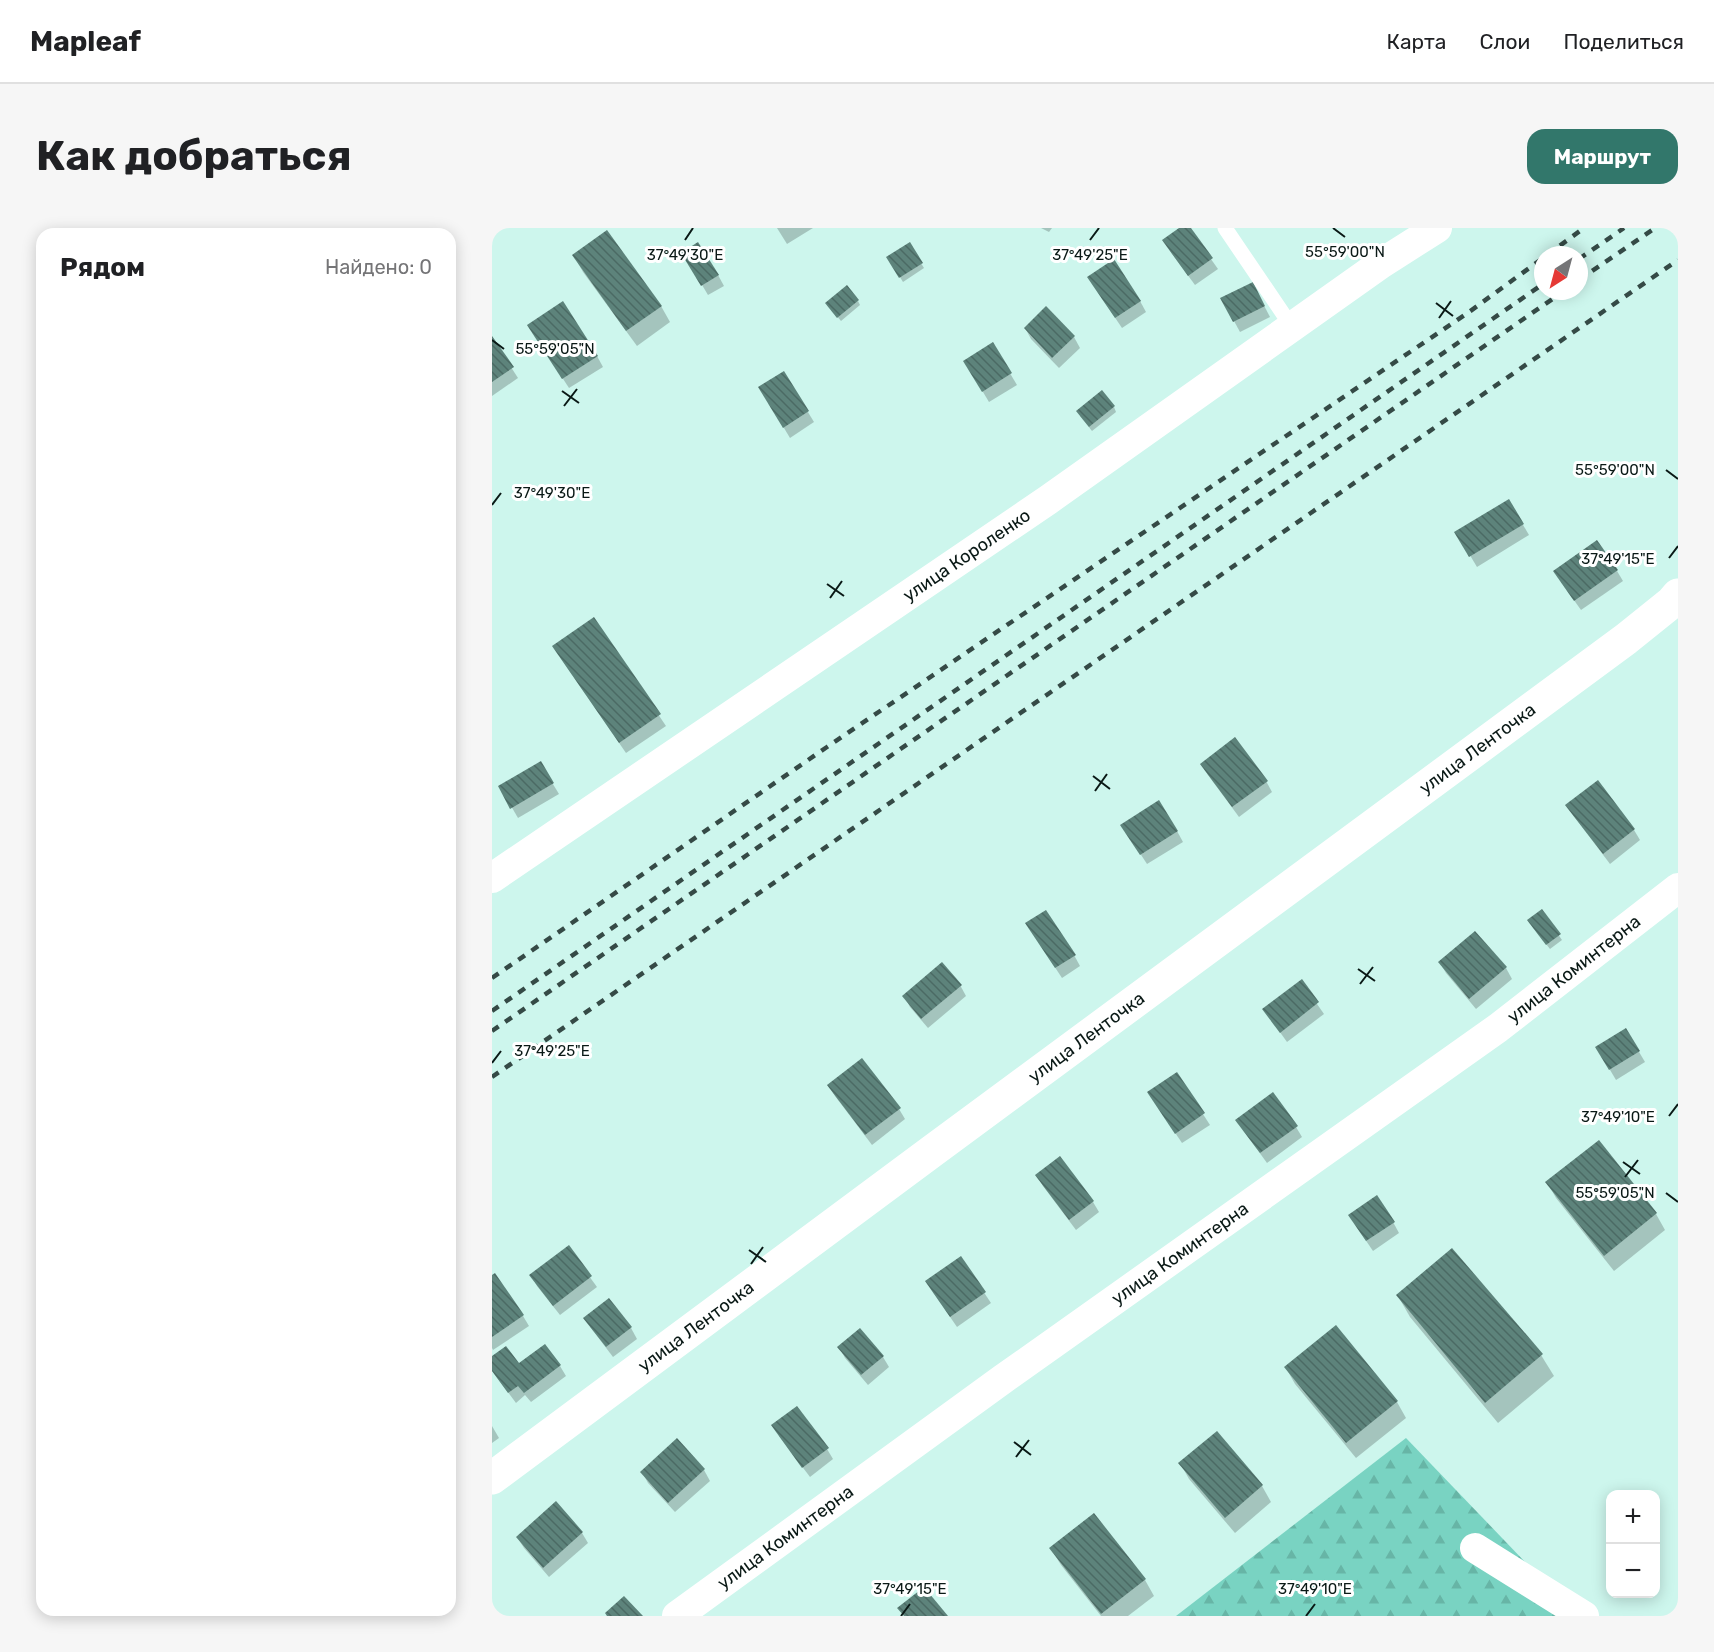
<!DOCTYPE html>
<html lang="ru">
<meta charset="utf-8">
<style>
body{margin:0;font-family:Rubik,sans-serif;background:#f6f6f6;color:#202124}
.controls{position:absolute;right:18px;bottom:18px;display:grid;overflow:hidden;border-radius:12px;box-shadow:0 3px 15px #0003}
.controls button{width:54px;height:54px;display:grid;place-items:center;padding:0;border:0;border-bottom:2px solid #e0e0e0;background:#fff;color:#202124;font:30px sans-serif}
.compass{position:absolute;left:1042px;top:18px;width:54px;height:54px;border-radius:50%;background:#fff;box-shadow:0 3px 15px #0003;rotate:216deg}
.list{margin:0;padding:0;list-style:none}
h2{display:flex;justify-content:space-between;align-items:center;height:78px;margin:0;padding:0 24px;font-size:26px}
h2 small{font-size:20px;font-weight:400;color:#757577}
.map{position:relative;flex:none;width:1186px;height:1388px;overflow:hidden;border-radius:18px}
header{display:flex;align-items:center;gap:36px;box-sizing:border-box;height:84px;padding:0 30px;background:#fff;border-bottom:2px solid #e0e0e0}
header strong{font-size:28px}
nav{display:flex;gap:33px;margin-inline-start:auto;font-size:21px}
.intro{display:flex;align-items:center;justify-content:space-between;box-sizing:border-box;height:144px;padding:0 36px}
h1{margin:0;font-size:42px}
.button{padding:15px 27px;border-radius:18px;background:#32776b;color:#fff;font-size:21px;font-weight:700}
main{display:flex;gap:36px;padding:0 36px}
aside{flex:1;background:#fff;border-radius:18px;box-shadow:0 3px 15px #0003}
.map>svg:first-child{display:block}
.forest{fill:url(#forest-firs)}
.shadow{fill:#0003}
.building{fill:url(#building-back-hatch)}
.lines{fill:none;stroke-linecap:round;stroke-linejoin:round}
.service{stroke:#fff;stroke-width:15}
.minor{stroke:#fff;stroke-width:30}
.secondary{stroke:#fff;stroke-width:33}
.rail{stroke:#354a46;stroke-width:4.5;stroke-dasharray:8 8;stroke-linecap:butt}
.ticks{fill:none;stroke:#0a1916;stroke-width:2}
.labels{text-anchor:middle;stroke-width:6;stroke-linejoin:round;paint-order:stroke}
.street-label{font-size:18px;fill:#0a1916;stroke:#fff}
.ticks-label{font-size:15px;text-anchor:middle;fill:#0a1916;stroke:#fff;stroke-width:6;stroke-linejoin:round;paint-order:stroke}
</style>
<header>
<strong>Mapleaf</strong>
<nav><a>Карта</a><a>Слои</a><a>Поделиться</a></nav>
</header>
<div class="intro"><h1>Как добраться</h1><a class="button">Маршрут</a></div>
<main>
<aside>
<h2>Рядом<small>Найдено: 0</small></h2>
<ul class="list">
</ul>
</aside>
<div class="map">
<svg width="1186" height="1388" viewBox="0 0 1186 1388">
<defs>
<pattern id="forest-firs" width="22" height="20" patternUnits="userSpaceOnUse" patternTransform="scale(1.5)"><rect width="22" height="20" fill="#79d3c2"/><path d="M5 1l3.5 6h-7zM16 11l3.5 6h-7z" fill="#67b5a6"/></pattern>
<pattern id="building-back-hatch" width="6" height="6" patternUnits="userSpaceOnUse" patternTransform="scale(1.5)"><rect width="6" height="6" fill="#5d837b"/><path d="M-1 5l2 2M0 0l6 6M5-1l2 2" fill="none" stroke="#4b6a64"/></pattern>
</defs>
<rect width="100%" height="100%" fill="#cdf6ed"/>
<polygon class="forest" points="914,1210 1085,1388 684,1388"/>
<g class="shadow">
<polygon points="285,0 321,0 295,16"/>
<polygon points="549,0 560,0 557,4"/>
<polygon points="690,0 697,0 726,41 703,57 678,23"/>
<polygon points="417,16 432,40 411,54 396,30"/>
<polygon points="191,25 226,47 232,58 216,67"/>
<polygon points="82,28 169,78 178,94 145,118 91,44"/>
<polygon points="603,60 648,73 654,84 630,100"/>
<polygon points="766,66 778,89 748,104 730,71"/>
<polygon points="366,73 368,77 349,93 338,80"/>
<polygon points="554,80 582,109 588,120 567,140 539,111 533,100"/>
<polygon points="43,108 105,128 111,139 77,160"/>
<polygon points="0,110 26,150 0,168"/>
<polygon points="501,117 525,157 497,174 473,134"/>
<polygon points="292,145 322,194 298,210 268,160"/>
<polygon points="622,179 624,184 600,203 588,188"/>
<polygon points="1017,273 1037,307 985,339 964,304"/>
<polygon points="1125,343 1131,353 1089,382 1069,354"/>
<polygon points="102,391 174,498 134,525 68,429"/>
<polygon points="48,535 67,566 26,590 8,559"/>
<polygon points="710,537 774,553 780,564 747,589 716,547"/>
<polygon points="1105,554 1142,602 1148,612 1118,636 1081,587 1075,577"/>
<polygon points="685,603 691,614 655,636 636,607"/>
<polygon points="1050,683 1070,712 1058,721 1040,698"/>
<polygon points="541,706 582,727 588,738 570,750"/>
<polygon points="948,735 1014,740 1020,751 984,781 954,745"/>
<polygon points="809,753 832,786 795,814 772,782"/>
<polygon points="468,757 474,768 436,800 418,779 412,768"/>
<polygon points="1134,802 1153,834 1124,852 1105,820"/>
<polygon points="685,846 718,897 690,915 663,875"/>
<polygon points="337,858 407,881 413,891 380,917 343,868"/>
<polygon points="804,899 810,909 775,935 751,902"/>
<polygon points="1107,914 1164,986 1173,1002 1122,1043 1064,970 1055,954"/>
<polygon points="545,948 601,974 607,984 584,1002 551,958"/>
<polygon points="901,994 907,1005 881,1023 864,998"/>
<polygon points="76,1019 105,1059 68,1087 45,1058 39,1047"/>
<polygon points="469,1030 499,1075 465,1099 441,1064"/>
<polygon points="0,1049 31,1088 37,1098 1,1122 0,1120"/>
<polygon points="906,1068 1049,1127 1062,1148 1006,1195 918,1089"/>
<polygon points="117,1072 139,1100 145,1111 121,1129 99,1100 93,1090"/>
<polygon points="844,1099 905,1174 914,1190 864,1230 803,1156 794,1140"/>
<polygon points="347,1119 391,1129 397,1139 376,1157 353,1130"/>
<polygon points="0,1130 26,1138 68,1138 74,1148 39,1174 33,1167 24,1175 0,1143"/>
<polygon points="0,1198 7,1210 0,1215"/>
<polygon points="724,1205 770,1258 779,1274 743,1305 697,1251 688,1235"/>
<polygon points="287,1208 335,1221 341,1231 318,1249"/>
<polygon points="212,1242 218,1253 183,1284 156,1255 150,1244"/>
<polygon points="90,1305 96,1315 57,1349 32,1320 25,1309"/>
<polygon points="559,1321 653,1352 662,1368 636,1388 609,1388 569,1337"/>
</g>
<g class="building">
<polygon points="687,0 699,0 721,30 696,48 670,12"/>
<polygon points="115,2 170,78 134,103 80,27"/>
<polygon points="206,14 227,47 209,58 189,25"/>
<polygon points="418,14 431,35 407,50 394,29"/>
<polygon points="622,31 649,73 623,90 595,49"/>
<polygon points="761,54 773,78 741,94 728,70"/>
<polygon points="355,57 367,72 345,90 333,75"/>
<polygon points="71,73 106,128 70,151 35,97"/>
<polygon points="554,78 583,108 560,130 532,100"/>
<polygon points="0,108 22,139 0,154"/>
<polygon points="501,114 520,145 490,164 471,133"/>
<polygon points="292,143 317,183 291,200 266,159"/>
<polygon points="610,162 623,178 597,199 584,183"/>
<polygon points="1017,271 1032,296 977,329 962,304"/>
<polygon points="1105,312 1126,342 1082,373 1061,343"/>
<polygon points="102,389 169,486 127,515 60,418"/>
<polygon points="743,509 776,553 740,579 708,536"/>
<polygon points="49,533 62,555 18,581 6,558"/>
<polygon points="1106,552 1143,601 1111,626 1073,577"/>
<polygon points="667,572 686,603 648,627 628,597"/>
<polygon points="1050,681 1069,706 1054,717 1035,692"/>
<polygon points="554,682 584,727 563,740 533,695"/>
<polygon points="983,703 1015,739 977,771 946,734"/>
<polygon points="450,734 470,757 429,791 410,768"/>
<polygon points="810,751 827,774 788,805 770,781"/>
<polygon points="1134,800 1148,823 1117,842 1103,819"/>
<polygon points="370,830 409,880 373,907 335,857"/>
<polygon points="685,844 713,885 683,906 655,864"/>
<polygon points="781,864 806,898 768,925 743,892"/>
<polygon points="1107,912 1165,985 1112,1028 1053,954"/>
<polygon points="568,928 602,973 577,992 543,947"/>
<polygon points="885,967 903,994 874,1013 856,987"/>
<polygon points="77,1017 100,1048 61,1078 37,1047"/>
<polygon points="960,1020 1051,1126 993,1175 904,1067"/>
<polygon points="469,1028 494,1064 458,1089 433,1053"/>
<polygon points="3,1045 32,1087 0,1109 0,1047"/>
<polygon points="117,1070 140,1099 114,1119 91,1090"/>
<polygon points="844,1097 906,1173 854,1215 792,1139"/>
<polygon points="368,1100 392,1128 369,1147 345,1119"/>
<polygon points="53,1116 69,1137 32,1165 26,1158 16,1165 0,1143 0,1128 14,1118 27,1135"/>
<polygon points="305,1178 337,1220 310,1240 279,1197"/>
<polygon points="725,1203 771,1257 733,1290 686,1235"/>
<polygon points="185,1210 213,1241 176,1275 148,1244"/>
<polygon points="64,1273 91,1304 51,1340 24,1309"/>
<polygon points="602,1285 654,1351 609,1386 557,1320"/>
<polygon points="432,1359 456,1388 412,1388 405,1380"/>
<polygon points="132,1368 151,1388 115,1388 113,1385"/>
</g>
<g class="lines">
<polyline class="service" points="733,0 800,99"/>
<g class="minor">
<path id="s1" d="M0 650 556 272 890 35 945 0"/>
<polyline points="983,1320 1092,1388"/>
<path id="s2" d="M185 1388 511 1151 1006 800 1186 660"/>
</g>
<path class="secondary" id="s3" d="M0 1250 439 924 1134 411 1180 374 1186 367"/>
<g class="rail">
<polyline points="1055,27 1092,0"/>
<polyline points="1087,31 1132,0"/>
<polyline points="1087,52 1163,0"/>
<polyline points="0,750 335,519 977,84 1051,30"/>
<polyline points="0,783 1051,56"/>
<polyline points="0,803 1072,63"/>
<polyline points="0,849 1186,32"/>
</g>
</g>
<path class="ticks" d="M841 0 853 9M193 12 201 0M598 12 607 0M944 75 961 88M947 90 959 73M0 112 12 121M70 163 87 175M72 178 85 161M1174 242 1186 251M0 277 9 265M1177 330 1186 318M335 356 352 368M338 370 350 353M601 548 618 561M603 563 615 546M866 741 883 753M868 756 881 739M0 835 9 823M1177 888 1186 876M1131 934 1148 946M1133 949 1146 932M1174 965 1186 974M257 1022 274 1034M259 1036 271 1019M522 1214 539 1227M524 1229 537 1212M409 1388 418 1376M814 1388 823 1376"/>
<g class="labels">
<g class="street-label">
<text dy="6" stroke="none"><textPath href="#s1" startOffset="574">улица Короленко</textPath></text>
<text dy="6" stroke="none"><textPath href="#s3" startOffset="1226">улица Ленточка</textPath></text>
<text dy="6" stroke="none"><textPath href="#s2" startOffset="1106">улица Коминтерна</textPath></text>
<text dy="6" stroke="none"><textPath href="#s3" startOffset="740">улица Ленточка</textPath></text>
<text dy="6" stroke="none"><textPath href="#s2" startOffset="620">улица Коминтерна</textPath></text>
<text dy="6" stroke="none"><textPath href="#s3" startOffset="254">улица Ленточка</textPath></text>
<text dy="6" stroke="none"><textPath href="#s2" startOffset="134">улица Коминтерна</textPath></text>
</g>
</g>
<g class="ticks-label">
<text x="853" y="29">55°59'00"N</text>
<text x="193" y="32">37°49'30"E</text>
<text x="598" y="32">37°49'25"E</text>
<text x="63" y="126">55°59'05"N</text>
<text x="1123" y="247">55°59'00"N</text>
<text x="60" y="270">37°49'30"E</text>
<text x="1126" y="336">37°49'15"E</text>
<text x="60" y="828">37°49'25"E</text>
<text x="1126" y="894">37°49'10"E</text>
<text x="1123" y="970">55°59'05"N</text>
<text x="418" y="1366">37°49'15"E</text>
<text x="823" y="1366">37°49'10"E</text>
</g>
</svg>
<div class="controls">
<button>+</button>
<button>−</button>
</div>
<svg class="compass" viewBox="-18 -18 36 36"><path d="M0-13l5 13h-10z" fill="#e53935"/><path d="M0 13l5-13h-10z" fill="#757577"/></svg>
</div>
</main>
